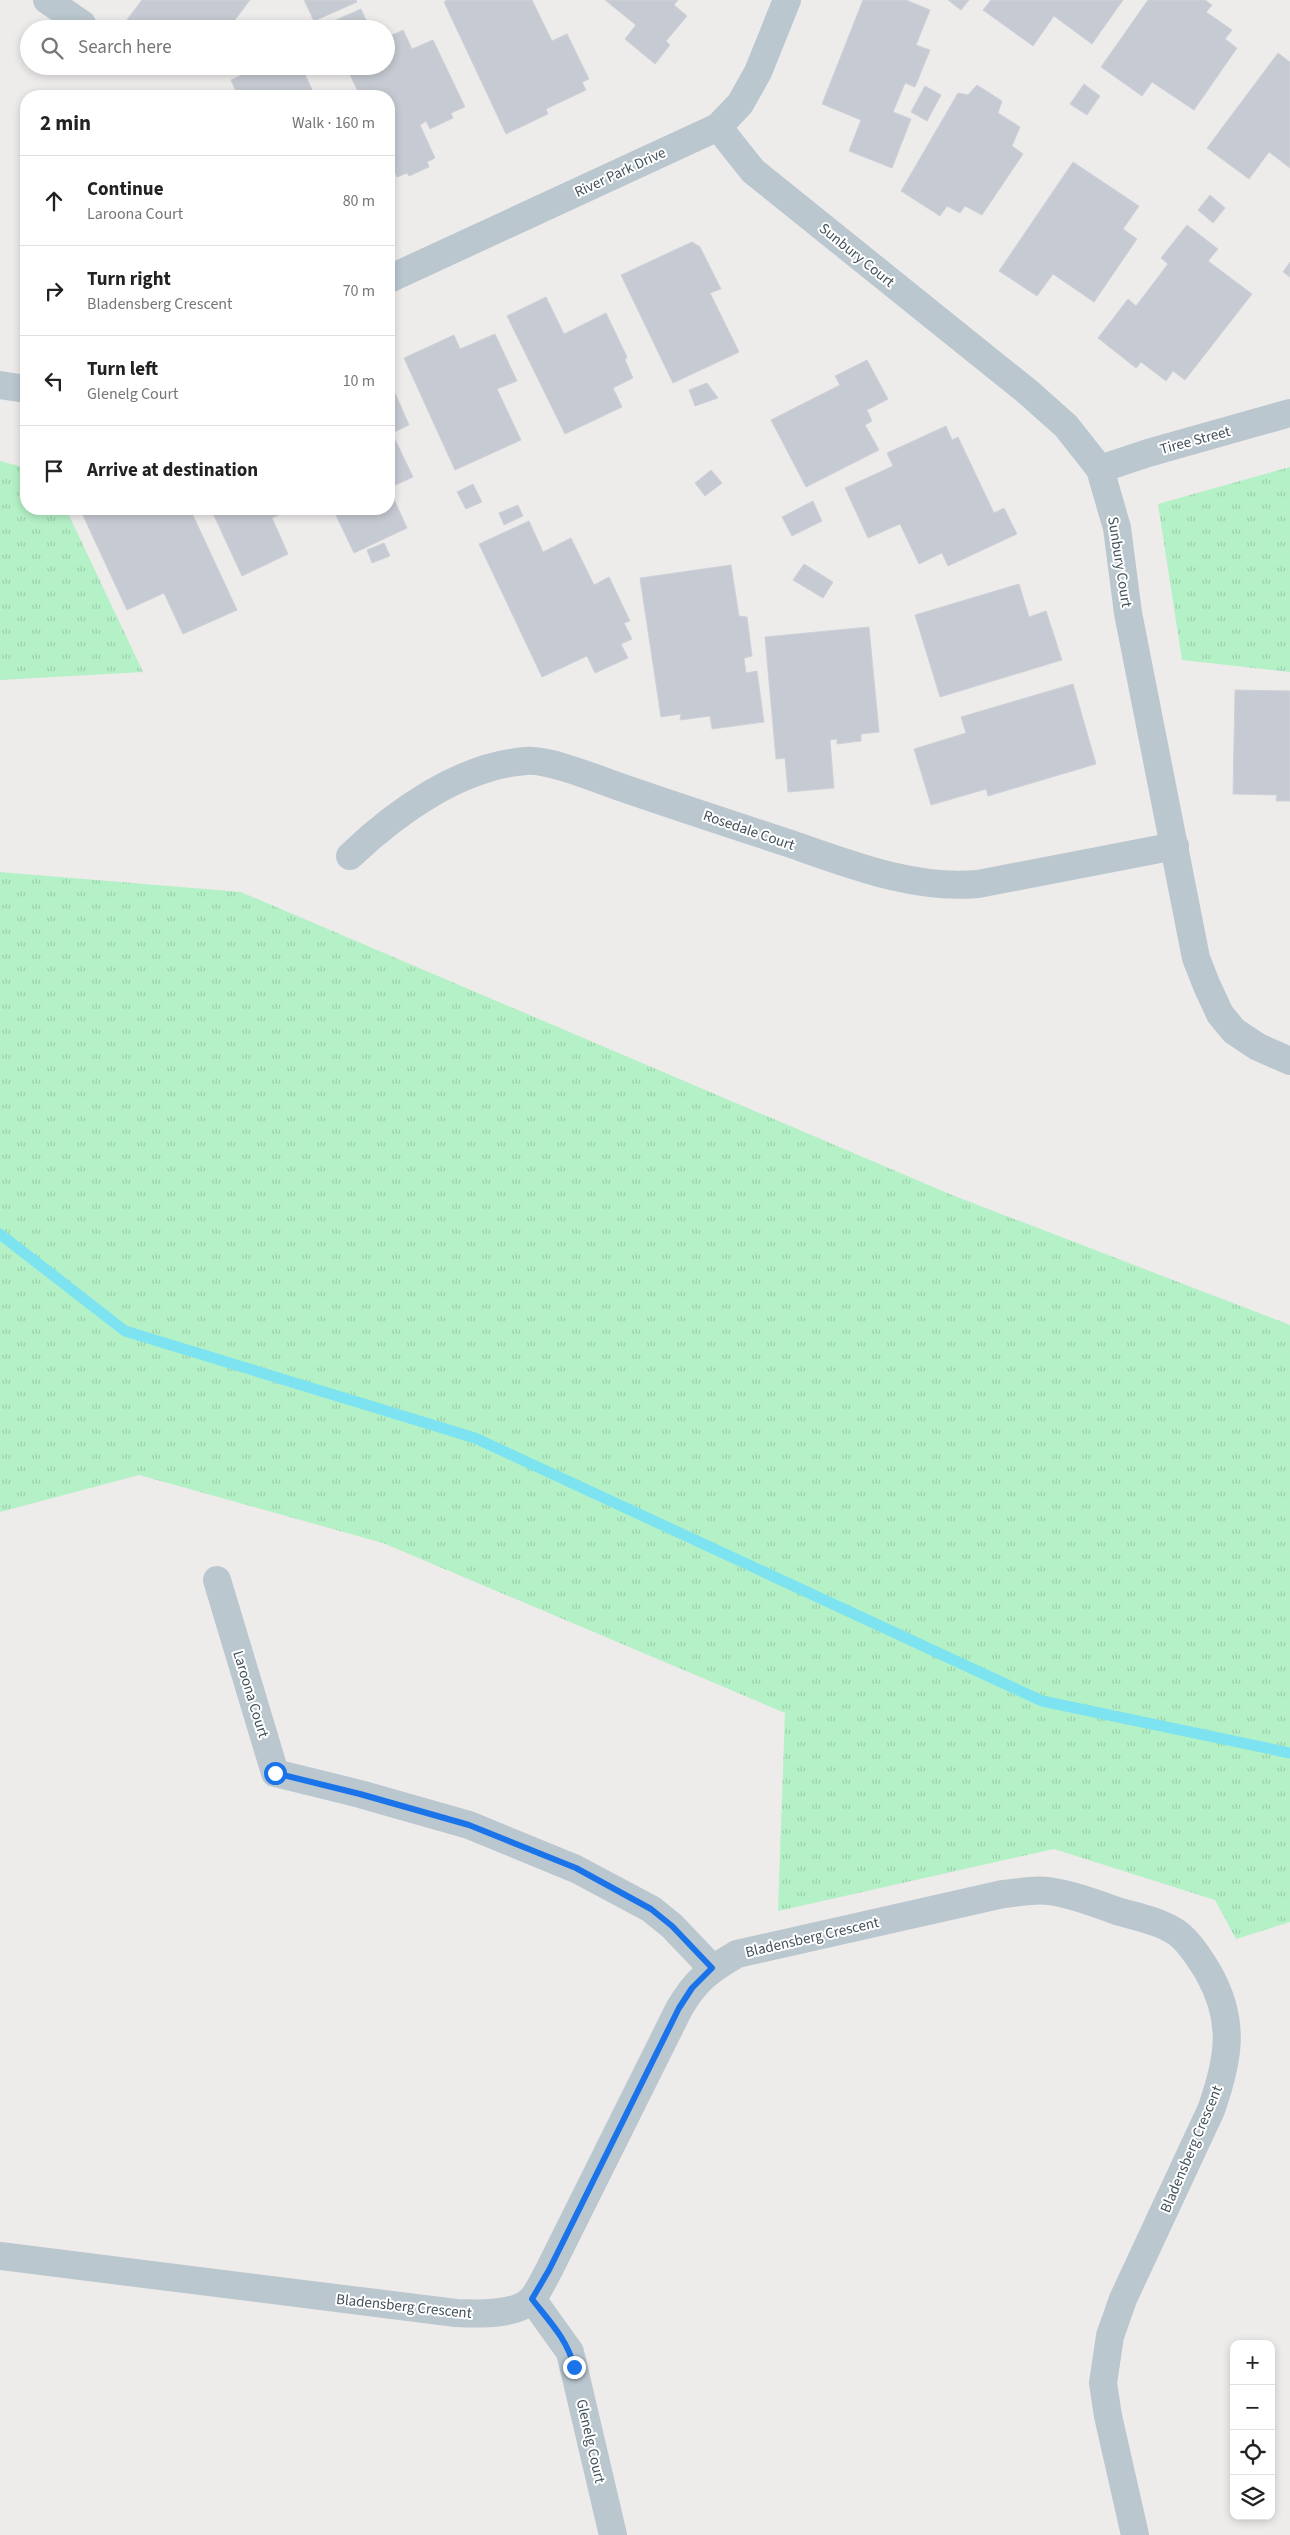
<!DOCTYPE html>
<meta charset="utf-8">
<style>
body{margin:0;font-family:"Source Sans 3",sans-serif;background:#f2f2f2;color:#222}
.controls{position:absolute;right:15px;bottom:15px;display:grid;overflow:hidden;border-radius:10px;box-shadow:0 2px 8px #0003}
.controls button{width:45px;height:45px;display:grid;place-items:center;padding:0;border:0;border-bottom:1px solid #e0e0e0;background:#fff;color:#222;font:25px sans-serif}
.stop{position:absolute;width:15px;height:15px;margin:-11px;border:4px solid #1a73e8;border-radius:50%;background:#fff}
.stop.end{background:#1a73e8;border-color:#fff;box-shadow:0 1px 5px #0008}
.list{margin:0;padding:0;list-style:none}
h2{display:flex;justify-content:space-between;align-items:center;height:65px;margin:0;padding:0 20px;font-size:21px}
h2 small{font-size:16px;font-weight:400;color:#767676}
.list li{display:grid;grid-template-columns:32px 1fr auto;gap:15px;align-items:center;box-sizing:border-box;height:90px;padding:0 20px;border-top:1px solid #e0e0e0}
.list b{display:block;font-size:19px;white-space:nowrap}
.list p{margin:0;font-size:16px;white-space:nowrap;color:#767676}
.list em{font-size:16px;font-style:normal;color:#767676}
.icon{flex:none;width:28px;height:28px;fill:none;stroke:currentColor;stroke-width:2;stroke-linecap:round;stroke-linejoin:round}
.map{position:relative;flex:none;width:1290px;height:2535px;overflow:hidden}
.search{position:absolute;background:#fff;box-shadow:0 2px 8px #0003;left:20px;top:20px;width:375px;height:55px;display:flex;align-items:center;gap:12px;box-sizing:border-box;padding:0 18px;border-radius:28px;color:#767676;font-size:19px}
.panel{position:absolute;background:#fff;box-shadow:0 2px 8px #0003;left:20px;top:90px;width:375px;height:425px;border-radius:20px}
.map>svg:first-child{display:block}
.park{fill:url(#park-tufts)}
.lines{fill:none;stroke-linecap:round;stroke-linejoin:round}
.stream{stroke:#7ee3f1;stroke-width:11}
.building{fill:#c6cad2;stroke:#ced2d8}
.minor{stroke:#bac7cf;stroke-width:28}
.route{stroke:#1a73e8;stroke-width:6}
.labels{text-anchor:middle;stroke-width:4;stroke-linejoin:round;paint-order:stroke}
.street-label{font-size:15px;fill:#425159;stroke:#fff}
</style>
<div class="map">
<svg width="1290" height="2535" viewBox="0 0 1290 2535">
<defs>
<pattern id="park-tufts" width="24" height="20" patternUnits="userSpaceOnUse" patternTransform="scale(1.25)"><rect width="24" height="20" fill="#b4f1c6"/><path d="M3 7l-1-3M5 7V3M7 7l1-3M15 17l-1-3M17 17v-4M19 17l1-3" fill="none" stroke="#9cd0ac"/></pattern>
</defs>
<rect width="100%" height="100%" fill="#eeebeb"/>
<g class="park">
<polygon points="0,461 26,468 26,509 66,509 143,672 0,680"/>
<polygon points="1290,467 1290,672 1182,660 1158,504"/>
<polygon points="0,872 241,892 952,1195 1290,1325 1290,1922 1236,1939 1215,1900 1054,1849 778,1911 785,1713 383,1543 139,1475 0,1512"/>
</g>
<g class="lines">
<polyline class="stream" points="0,1234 125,1331 475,1438 1042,1701 1290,1753"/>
</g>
<g class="building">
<polygon points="142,0 250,0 228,29 218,24 214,29 137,29 126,21"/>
<polygon points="304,0 356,0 357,2 314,21"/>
<polygon points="447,0 532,0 552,41 567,34 589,79 582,82 586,90 546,109 548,114 506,134 444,2"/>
<polygon points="605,0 678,0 674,5 687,16 666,41 670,45 655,64 625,39 636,25"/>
<polygon points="863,0 906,0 930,10 916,45 930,50 915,87 905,83 893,112 911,119 892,168 849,151 861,120 822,104"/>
<polygon points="948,0 969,0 961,10"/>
<polygon points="991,0 1123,0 1092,44 1054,16 1033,46 983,10"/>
<polygon points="1148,0 1205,0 1212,5 1206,12 1232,30 1225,39 1237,48 1194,110 1152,82 1142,96 1101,67"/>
<polygon points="361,9 370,29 321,29 320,27"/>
<polygon points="403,30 412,49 433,40 465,107 451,113 453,118 430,129 426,121 420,125 435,158 427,162 429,167 409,176 407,173 397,177 389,159 389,96 360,96 346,66 386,66 386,38"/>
<polygon points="1278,53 1290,62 1290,168 1269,152 1249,179 1207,148"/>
<polygon points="261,66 301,66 315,96 238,96 231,80"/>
<polygon points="1084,84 1100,96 1087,115 1070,104"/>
<polygon points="977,85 1002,101 998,113 1020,127 1012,146 1023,154 982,215 965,206 960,213 947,206 940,216 901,191 958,93 968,95"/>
<polygon points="925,86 941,95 927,121 911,112"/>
<polygon points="1073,162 1139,206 1123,229 1137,239 1094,302 1053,274 1037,296 999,271"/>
<polygon points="1210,195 1225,208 1213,223 1198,210"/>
<polygon points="1187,225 1218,249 1208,261 1252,294 1185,380 1173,371 1166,381 1141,362 1136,368 1098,338 1128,299 1136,306 1168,264 1161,258"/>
<polygon points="692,242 700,247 721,289 710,293 739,352 673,383 621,275"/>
<polygon points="1290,262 1290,277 1283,272"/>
<polygon points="546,297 564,334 606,313 627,357 625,360 633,378 613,388 622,407 565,434 507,316"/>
<polygon points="495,334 517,381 497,389 521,440 455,470 404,358 454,335 460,349"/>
<polygon points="867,360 888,399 867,410 872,421 865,425 879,450 806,487 771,420 840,385 835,376"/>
<polygon points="707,383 718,398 695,406 689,390"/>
<polygon points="391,384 409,425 392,433 413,477 389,488"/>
<polygon points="946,426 952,440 958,437 994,513 1004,508 1017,534 948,566 942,553 919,564 900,524 868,538 845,488 893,466 887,453"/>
<polygon points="711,470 722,483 705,496 695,483"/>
<polygon points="473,484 482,502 466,509 457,492"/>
<polygon points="389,488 407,528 354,553 333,509 389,509"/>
<polygon points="813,501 822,521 792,536 782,517"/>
<polygon points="518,505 523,516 504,525 499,513"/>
<polygon points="80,509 190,509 237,610 183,634 164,593 127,610"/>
<polygon points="211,509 291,509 272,518 288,554 242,576"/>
<polygon points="529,521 543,552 571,538 594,585 609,577 630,621 624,623 632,639 621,644 628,658 595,673 587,656 542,677 479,544"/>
<polygon points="384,543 390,556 372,563 367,550"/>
<polygon points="804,564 833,582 823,598 793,580"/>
<polygon points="731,565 739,616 747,617 752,656 744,658 746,673 757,671 764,722 712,729 710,716 680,720 681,714 661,717 640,578"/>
<polygon points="1019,584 1029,617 1046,611 1062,660 940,697 915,615"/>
<polygon points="869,627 879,732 861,734 861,741 837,744 837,739 830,740 834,788 788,792 785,758 776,759 765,637"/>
<polygon points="1073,684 1096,764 988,796 986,789 931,805 914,749 966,733 961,717"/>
<polygon points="1235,690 1290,691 1290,801 1276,801 1277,795 1233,794"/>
</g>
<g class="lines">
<g class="minor">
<polyline points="47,0 82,24"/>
<polyline points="718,127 753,171 1029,393 1066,426 1100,469 1117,528 1128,613 1196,958 1207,986 1220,1014 1234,1031 1258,1047 1290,1061"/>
<polyline points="389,279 718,127 740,104 758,72 787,0"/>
<polyline points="0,385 26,389"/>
<polyline points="1100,469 1148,453 1290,413"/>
<path d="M350 856C396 812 460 766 526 761 550 759 599 780 623 788 678 807 733 825 788 843 849 864 913 890 978 884L1175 846"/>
<polyline points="217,1580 275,1773 360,1794 469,1825 576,1869 651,1909 672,1926 712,1968"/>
<path d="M0 2256 456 2313C477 2314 518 2316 533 2298 539 2290 544 2279 549 2270L679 2009C695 1981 709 1970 737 1954L1003 1894C1017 1893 1034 1889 1048 1891 1071 1894 1095 1903 1117 1911 1137 1917 1165 1922 1181 1936 1192 1946 1200 1959 1208 1972 1236 2021 1229 2059 1211 2110L1123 2299 1110 2336 1103 2383 1108 2416 1135 2535"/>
<polyline points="532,2299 570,2352 613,2535"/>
</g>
</g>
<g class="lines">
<path class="route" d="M275 1773 360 1794 469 1825 576 1868 651 1909 672 1926 712 1968 692 1988 679 2008 549 2270 532 2299C549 2321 568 2340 574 2367"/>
</g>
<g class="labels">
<g class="street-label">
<text transform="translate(620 172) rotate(-25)" y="5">River Park Drive</text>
<text transform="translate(857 255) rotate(39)" y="5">Sunbury Court</text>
<text transform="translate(1195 440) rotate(-15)" y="5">Tiree Street</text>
<text transform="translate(1120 562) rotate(81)" y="5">Sunbury Court</text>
<text transform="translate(749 830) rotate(19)" y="5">Rosedale Court</text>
<text transform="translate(251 1694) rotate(73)" y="5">Laroona Court</text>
<text transform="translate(812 1937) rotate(-13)" y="5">Bladensberg Crescent</text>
<text transform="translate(1191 2149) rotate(-67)" y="5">Bladensberg Crescent</text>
<text transform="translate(404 2306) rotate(6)" y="5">Bladensberg Crescent</text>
<text transform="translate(591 2441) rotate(77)" y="5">Glenelg Court</text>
</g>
</g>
</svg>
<div class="controls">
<button>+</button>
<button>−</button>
<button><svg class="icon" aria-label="locate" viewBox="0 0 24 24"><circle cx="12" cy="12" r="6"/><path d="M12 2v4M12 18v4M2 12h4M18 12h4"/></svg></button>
<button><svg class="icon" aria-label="layers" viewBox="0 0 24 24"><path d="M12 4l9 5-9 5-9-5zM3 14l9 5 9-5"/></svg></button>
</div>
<div class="stop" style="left:275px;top:1773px"></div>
<div class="stop end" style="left:574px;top:2367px"></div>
<div class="search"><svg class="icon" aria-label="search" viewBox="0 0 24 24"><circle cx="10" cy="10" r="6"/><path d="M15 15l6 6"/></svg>Search here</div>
<section class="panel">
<h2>2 min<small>Walk · 160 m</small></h2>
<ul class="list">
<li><svg class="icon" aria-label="ahead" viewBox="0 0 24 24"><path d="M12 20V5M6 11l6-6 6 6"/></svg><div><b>Continue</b><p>Laroona Court</p></div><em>80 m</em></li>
<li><svg class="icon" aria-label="right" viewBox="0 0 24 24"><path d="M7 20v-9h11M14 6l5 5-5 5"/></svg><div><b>Turn right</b><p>Bladensberg Crescent</p></div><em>70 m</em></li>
<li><svg class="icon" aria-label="left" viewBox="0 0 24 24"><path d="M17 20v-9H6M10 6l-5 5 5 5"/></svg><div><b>Turn left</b><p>Glenelg Court</p></div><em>10 m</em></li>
<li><svg class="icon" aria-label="arrive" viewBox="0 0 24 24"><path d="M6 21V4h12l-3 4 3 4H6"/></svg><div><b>Arrive at destination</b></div></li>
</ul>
</section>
</div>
